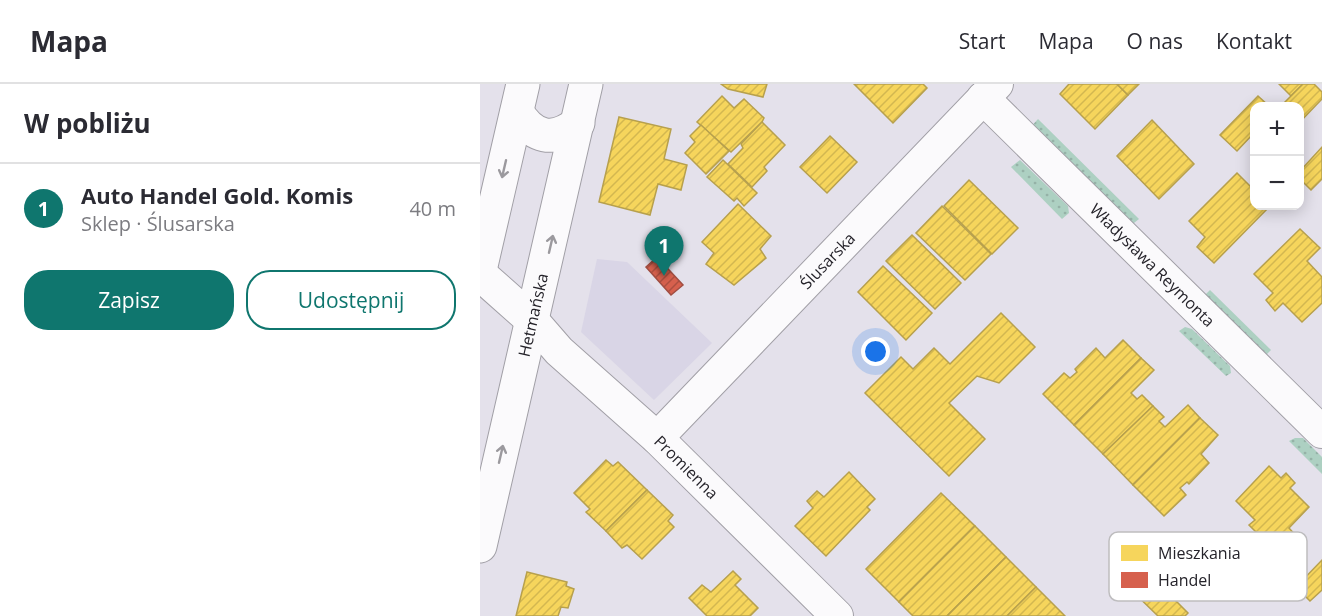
<!DOCTYPE html>
<html lang="pl">
<meta charset="utf-8">
<style>
body{margin:0;font-family:"Open Sans",sans-serif;background:#f2f2f3;color:#2b2b33}
.controls{position:absolute;right:18px;top:18px;display:grid;overflow:hidden;border-radius:12px;box-shadow:0 3px 15px #0003}
.controls button{width:54px;height:54px;display:grid;place-items:center;padding:0;border:0;border-bottom:2px solid #e1e1e2;background:#fff;color:#2b2b33;font:30px sans-serif}
.you{position:absolute;left:396px;top:268px;width:21px;height:21px;margin:-15px;border:4px solid #fff;border-radius:50%;background:#1a73e8;box-shadow:0 0 0 9px #1a73e833}
.badge{display:grid;place-items:center;width:39px;height:39px;border-radius:50%;background:#0f766e;color:#fff;font-size:20px;font-weight:700}
.pin{position:absolute;translate:-50% -50px;filter:drop-shadow(0 2px 3px #0008)}
.pin::after{content:'';position:absolute;top:32px;width:21px;height:18px;background:inherit;clip-path:polygon(0 0,100% 0,50% 100%)}
.list{margin:0;padding:0;list-style:none}
h2{display:flex;justify-content:space-between;align-items:center;height:78px;margin:0;padding:0 24px;font-size:26px}
h2 small{font-size:20px;font-weight:400;color:#7c7c81}
.list li{display:grid;grid-template-columns:39px 1fr auto;gap:18px;align-items:center;box-sizing:border-box;height:90px;padding:0 24px;border-top:2px solid #e1e1e2}
.list b{display:block;font-size:22px;white-space:nowrap}
.list p{margin:0;font-size:20px;white-space:nowrap;color:#7c7c81}
.list em{font-size:20px;font-style:normal;color:#7c7c81}
.actions{display:flex;gap:12px;padding:18px 24px}
.actions a{flex:1;padding:14px 0;border:2px solid #0f766e;border-radius:24px;text-align:center;font-size:21px;color:#0f766e}
.actions .main{background:#0f766e;color:#fff}
.map{position:relative;flex:none;width:842px;height:532px;overflow:hidden}
header{display:flex;align-items:center;gap:36px;box-sizing:border-box;height:84px;padding:0 30px;background:#fff;border-bottom:2px solid #e1e1e2}
header strong{font-size:28px}
nav{display:flex;gap:33px;margin-inline-start:auto;font-size:21px}
main{display:flex}
aside{flex:1;background:#fff}
.map>svg:first-child{display:block}
.commercial{fill:#d9d5e6}
.grass{fill:url(#grass-dots)}
.homes{fill:url(#homes-hatch);stroke:#b7a04d;stroke-width:1.5}
.shops{fill:url(#shops-hatch);stroke:#a14e42;stroke-width:1.5}
.lines{fill:none;stroke-linecap:round;stroke-linejoin:round}
.street-casing{stroke:#a19fa6;stroke-width:34}
.secondary-casing{stroke:#a19fa6;stroke-width:35}
.street{stroke:#fbfafc;stroke-width:32}
.secondary{stroke:#fbfafc;stroke-width:33}
.oneway{stroke:#9b999e}
.labels{text-anchor:middle;stroke-width:6;stroke-linejoin:round;paint-order:stroke}
.street-label{font-size:16px;fill:#25232a;stroke:#fff}
.key{fill:#fff;stroke:#bebdbf;stroke-width:1.5}
.key-label{font-size:16px;fill:#25232a}
</style>
<header>
<strong>Mapa</strong>
<nav><a>Start</a><a>Mapa</a><a>O nas</a><a>Kontakt</a></nav>
</header>
<main>
<aside>
<h2>W pobliżu<small></small></h2>
<ul class="list">
<li><span class="badge">1</span><div><b>Auto Handel Gold. Komis</b><p>Sklep · Ślusarska</p></div><em>40 m</em></li>
</ul>
<div class="actions"><a class="main">Zapisz</a><a>Udostępnij</a></div>
</aside>
<div class="map">
<svg width="842" height="532" viewBox="0 0 842 532">
<defs>
<pattern id="grass-dots" width="8" height="8" patternUnits="userSpaceOnUse" patternTransform="scale(1.5)"><rect width="8" height="8" fill="#add0c2"/><path d="M2 2h.1M6 6h.1" fill="none" stroke="#95b2a7" stroke-width="1.8" stroke-linecap="round"/></pattern>
<pattern id="homes-hatch" width="6" height="6" patternUnits="userSpaceOnUse" patternTransform="scale(1.5)"><rect width="6" height="6" fill="#f6d55c"/><path d="M-1 1l2-2M0 6l6-6M5 7l2-2" fill="none" stroke="#d3b750"/></pattern>
<pattern id="shops-hatch" width="6" height="6" patternUnits="userSpaceOnUse" patternTransform="scale(1.5)"><rect width="6" height="6" fill="#d6604d"/><path d="M-1 1l2-2M0 6l6-6M5 7l2-2" fill="none" stroke="#ad4f40"/></pattern>
</defs>
<rect width="100%" height="100%" fill="#e4e1eb"/>
<polygon class="commercial" points="117,175 147,178 232,259 174,316 101,248"/>
<g class="grass">
<polygon points="558,35 659,135 654,139 646,140 549,45"/>
<polygon points="540,76 588,122 589,129 582,135 531,83"/>
<polygon points="730,206 791,266 787,270 779,271 725,211"/>
<polygon points="705,243 712,245 750,282 751,289 746,292 699,247"/>
<polygon points="815,354 823,354 842,373 842,390 809,357"/>
</g>
<g class="homes">
<polygon points="241,0 287,0 283,13 248,5"/>
<polygon points="374,0 443,0 447,4 413,39"/>
<polygon points="589,0 637,0 648,11 615,45 580,10"/>
<polygon points="637,0 659,0 648,11"/>
<polygon points="799,0 823,0 811,12"/>
<polygon points="823,0 834,0 842,8 842,15 820,38 820,22 801,22"/>
<polygon points="242,12 254,24 264,15 284,34 282,38 251,68 217,38"/>
<polygon points="778,12 789,22 774,22 774,49 757,67 740,51"/>
<polygon points="139,33 191,45 184,75 207,81 201,106 178,100 170,131 119,118"/>
<polygon points="672,36 714,80 679,115 637,72"/>
<polygon points="282,38 305,61 284,83 287,87 272,103 248,80 263,64 261,60"/>
<polygon points="221,41 249,67 226,90 205,69 215,58 210,52"/>
<polygon points="350,52 377,78 347,109 320,83"/>
<polygon points="842,63 842,95 831,106 820,95 820,87"/>
<polygon points="243,76 277,109 264,122 257,114 254,117 227,93"/>
<polygon points="757,89 772,104 774,102 774,122 790,122 734,179 717,163 725,153 709,137"/>
<polygon points="489,96 538,144 512,170 464,122"/>
<polygon points="258,120 291,152 280,165 286,174 254,201 226,180 234,169 222,158"/>
<polygon points="462,122 511,170 485,196 436,149"/>
<polygon points="820,145 840,164 827,177 842,193 842,219 822,238 803,219 795,227 786,216 793,209 774,190"/>
<polygon points="432,151 481,199 455,225 406,177"/>
<polygon points="403,182 452,229 426,256 378,208"/>
<polygon points="521,229 555,263 519,299 497,292 469,319 505,355 469,392 385,309 421,273 433,285 454,264 470,280"/>
<polygon points="643,256 661,274 594,341 563,310 584,289 590,294 597,288 595,285 616,264 625,274"/>
<polygon points="661,274 674,286 651,309 657,315 662,311 673,322 623,370 594,341"/>
<polygon points="708,321 720,334 653,401 623,370 673,322 684,333 679,337 685,343"/>
<polygon points="720,334 738,351 721,370 729,379 709,400 707,398 700,404 706,411 684,432 653,401"/>
<polygon points="126,376 133,382 138,378 167,406 126,447 106,428 110,425 94,409"/>
<polygon points="789,382 801,394 806,389 815,399 810,404 829,423 809,444 817,453 798,470 769,441 775,436 756,417"/>
<polygon points="369,388 395,415 387,423 390,426 346,472 315,442 333,424 327,417 337,407 344,413"/>
<polygon points="167,406 193,431 188,437 194,443 162,475 147,461 142,464 126,447"/>
<polygon points="461,409 495,442 419,518 386,485"/>
<polygon points="495,442 526,473 467,532 433,532 419,518"/>
<polygon points="674,465 693,484 678,499 708,529 705,532 678,532 642,497"/>
<polygon points="526,473 556,503 527,532 467,532"/>
<polygon points="842,476 842,506 830,517 816,503"/>
<polygon points="253,487 261,495 255,501 278,524 270,532 227,532 209,514 222,501 231,508"/>
<polygon points="47,488 87,498 86,502 94,505 88,524 81,523 78,532 36,532"/>
<polygon points="556,503 585,532 527,532"/>
</g>
<polygon class="shops" points="177,173 203,201 191,211 166,183"/>
<g class="lines">
<defs>
<g id="street">
<path id="s1" d="M503 14 842 348"/>
<path id="s2" d="M53 237 79 267 177 354 357 532"/>
<path id="s3" d="M177 354 517 0"/>
</g>
<g id="secondary">
<path d="M37 28C53 54 73 59 98 39"/>
<polyline points="0,186 43,0"/>
<polyline points="0,190 53,237"/>
<path id="s4" d="M0 462 106 0"/>
</g>
</defs>
<use href="#street" class="street-casing"/>
<use href="#secondary" class="secondary-casing"/>
<use href="#street" class="street"/>
<use href="#secondary" class="secondary"/>
</g>
<defs><path id="oneway-shaft" d="M-6 0H5M1.5-3L5.5 0L1.5 3" fill="none" stroke-width="1.6" stroke-linecap="round" stroke-linejoin="round" transform="scale(1.5)"/></defs>
<g class="oneway">
<use href="#oneway-shaft" transform="translate(24 85) rotate(103)"/>
<use href="#oneway-shaft" transform="translate(71 160) rotate(-77)"/>
<use href="#oneway-shaft" transform="translate(21 370) rotate(-77)"/>
</g>
<g class="labels">
<g class="street-label">
<text dy="6" stroke="none"><textPath href="#s3" startOffset="246">Ślusarska</textPath></text>
<text dy="6" stroke="none"><textPath href="#s1" startOffset="238">Władysława Reymonta</textPath></text>
<text dy="6" stroke="none"><textPath href="#s4" startOffset="237">Hetmańska</textPath></text>
<text dy="6" stroke="none"><textPath href="#s2" startOffset="212">Promienna</textPath></text>
</g>
</g>
<rect x="629" y="448" width="198" height="69" rx="9" class="key"/>
<rect x="641" y="461" width="27" height="16" fill="#f6d55c"/>
<rect x="641" y="488" width="27" height="16" fill="#d6604d"/>
<g class="key-label">
<text x="678" y="475">Mieszkania</text>
<text x="678" y="502">Handel</text>
</g>
</svg>
<div class="controls">
<button>+</button>
<button>−</button>
</div>
<div class="you"></div>
<div class="pin badge" style="left:184px;top:192px">1</div>
</div>
</main>
